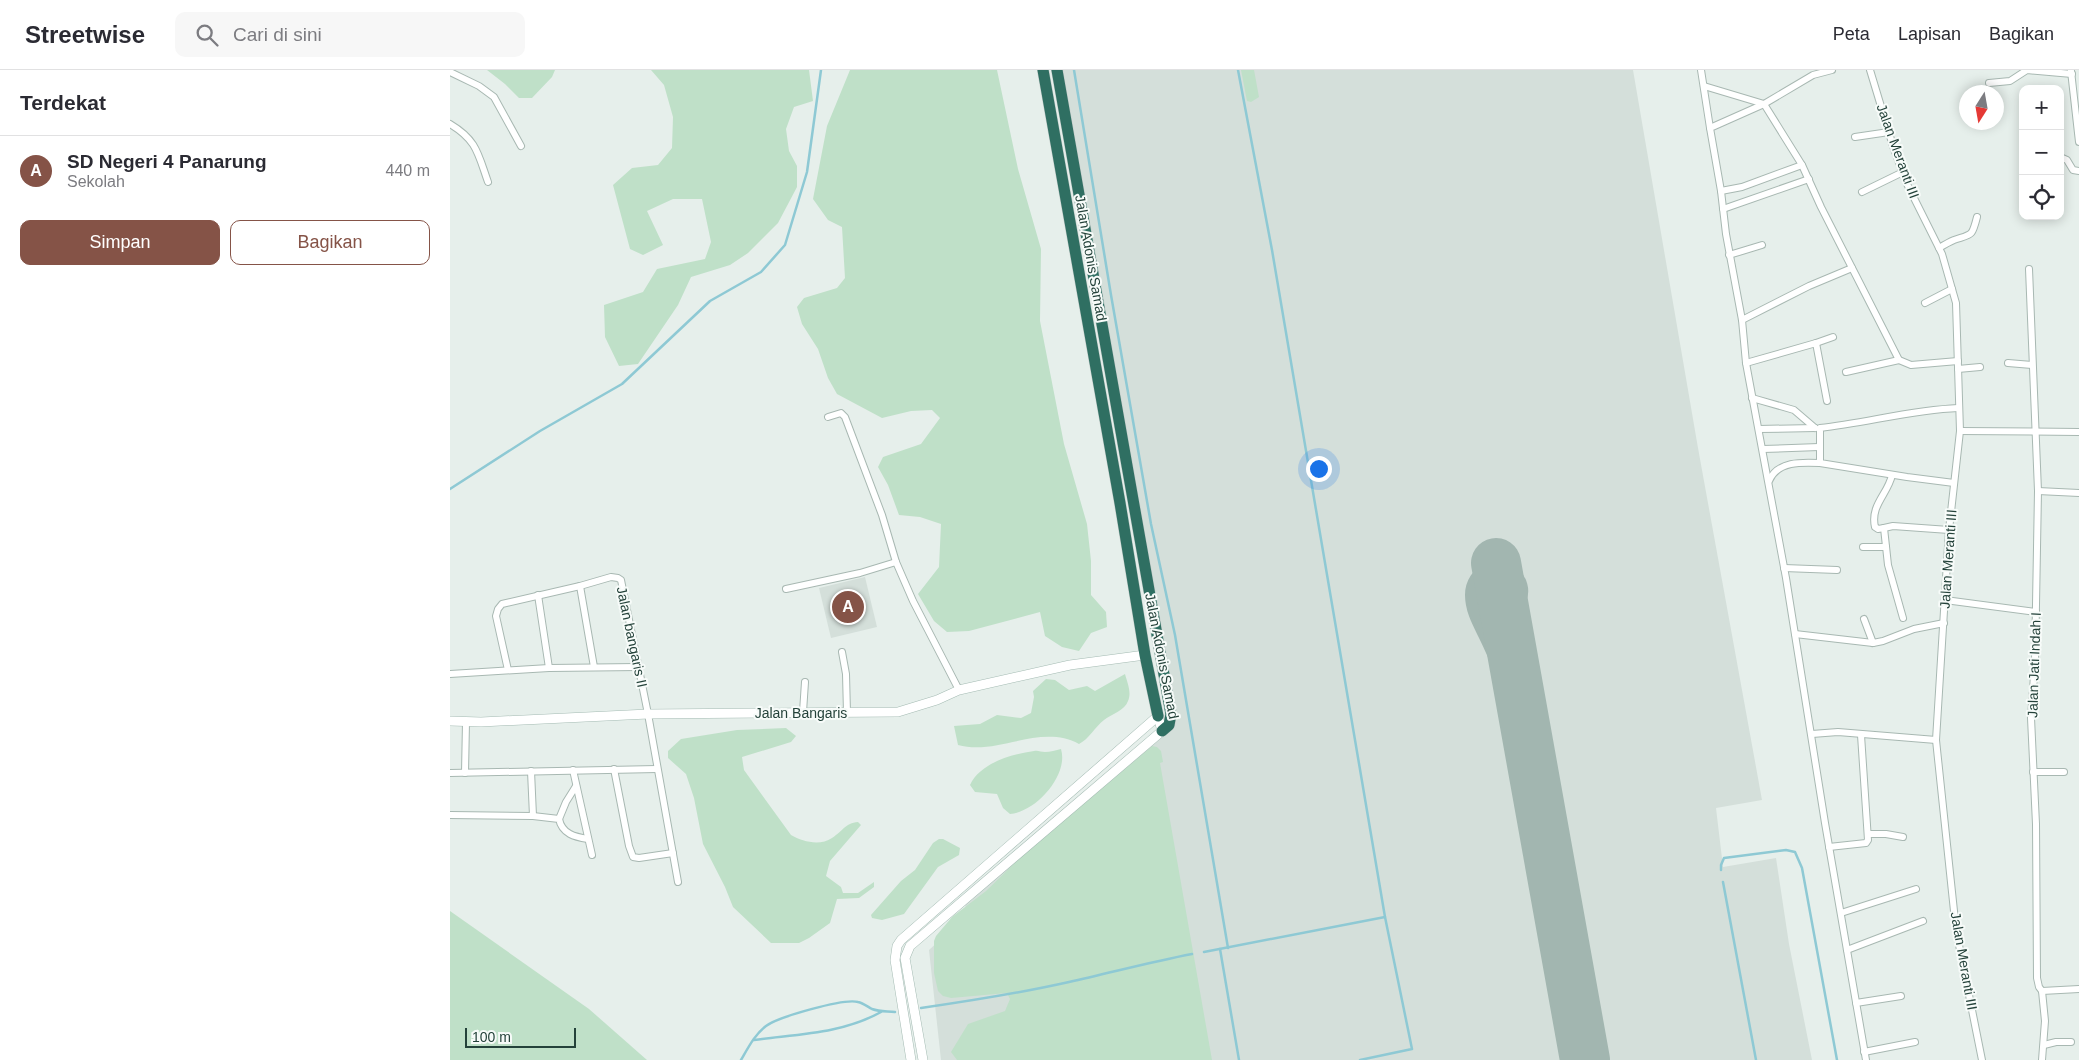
<!DOCTYPE html>
<html lang="id">
<meta charset="utf-8">
<style>
body{margin:0;font-family:Helvetica,sans-serif;background:#f7f7f7;color:#2b2b33}
.controls{position:absolute;right:15px;top:15px;display:grid;overflow:hidden;border-radius:10px;box-shadow:0 2px 12px #0003}
.controls button{width:45px;height:45px;display:grid;place-items:center;padding:0;border:0;border-bottom:1px solid #e1e1e2;background:#fff;color:#2b2b33;font:25px sans-serif}
.compass{position:absolute;left:1509px;top:15px;width:45px;height:45px;border-radius:50%;background:#fff;box-shadow:0 2px 12px #0003;rotate:191deg}
.scale{position:absolute;left:15px;bottom:12px;width:111px;box-sizing:border-box;padding-left:5px;border:2px solid #24423a;border-top:0;font-size:14px;line-height:18px;white-space:nowrap;color:#24423a;-webkit-text-stroke:4px #f7fbf9;paint-order:stroke}
.you{position:absolute;left:868px;top:398px;width:18px;height:18px;margin:-12px;border:4px solid #fff;border-radius:50%;background:#1a73e8;box-shadow:0 0 0 8px #1a73e833}
.badge{display:grid;place-items:center;width:32px;height:32px;border-radius:50%;background:#855347;color:#fff;font-size:16px;font-weight:700}
.pin{position:absolute;translate:-50% -50%;border:2px solid #fff;box-shadow:0 1px 5px #0006}
.list{margin:0;padding:0;list-style:none}
h2{display:flex;justify-content:space-between;align-items:center;height:65px;margin:0;padding:0 20px;font-size:21px}
h2 small{font-size:16px;font-weight:400;color:#7c7c81}
.list li{display:grid;grid-template-columns:32px 1fr auto;gap:15px;align-items:center;box-sizing:border-box;height:70px;padding:0 20px;border-top:1px solid #e1e1e2}
.list b{display:block;font-size:19px;white-space:nowrap}
.list p{margin:0;font-size:16px;white-space:nowrap;color:#7c7c81}
.list em{font-size:16px;font-style:normal;color:#7c7c81}
.actions{display:flex;gap:10px;padding:15px 20px}
.actions a{flex:1;padding:11px 0;border:1px solid #855347;border-radius:10px;text-align:center;font-size:18px;color:#855347}
.actions .main{background:#855347;color:#fff}
.icon{flex:none;width:28px;height:28px;fill:none;stroke:currentColor;stroke-width:2;stroke-linecap:round;stroke-linejoin:round}
.map{position:relative;flex:none;width:1629px;height:990px;overflow:hidden}
header{display:flex;align-items:center;gap:30px;box-sizing:border-box;height:70px;padding:0 25px;background:#fff;border-bottom:1px solid #e1e1e2}
header strong{font-size:24px}
nav{display:flex;gap:28px;margin-inline-start:auto;font-size:18px}
.search{width:350px;height:45px;background:#f7f7f7;display:flex;align-items:center;gap:12px;box-sizing:border-box;padding:0 18px;border-radius:10px;color:#7c7c81;font-size:19px}
main{display:flex}
aside{flex:1;background:#fff}
.map>svg:first-child{display:block}
.built{fill:#d4dfda}
.green{fill:#bfe0c8}
.lines{fill:none;stroke-linecap:round;stroke-linejoin:round}
.stream{stroke:#8ec9d4;stroke-width:2.5}
.taxiway{stroke:#a2b6b0;stroke-width:20}
.runway{stroke:#a2b6b0;stroke-width:50}
.street-casing{stroke:#a8b8b2;stroke-width:8}
.secondary-casing{stroke:#a4bbb3;stroke-width:10}
.highway-casing{stroke:#c2cac8;stroke-width:12}
.street{stroke:#fff;stroke-width:6}
.secondary{stroke:#fff;stroke-width:9}
.highway{stroke:#2f6f62;stroke-width:11}
.labels{text-anchor:middle;stroke-width:4;stroke-linejoin:round;paint-order:stroke}
.street-label{font-size:14px;fill:#24423a;stroke:#f7fbf9}
</style>
<header>
<strong>Streetwise</strong>
<div class="search"><svg class="icon" aria-label="search" viewBox="0 0 24 24"><circle cx="10" cy="10" r="6"/><path d="M15 15l6 6"/></svg>Cari di sini</div>
<nav><a>Peta</a><a>Lapisan</a><a>Bagikan</a></nav>
</header>
<main>
<aside>
<h2>Terdekat<small></small></h2>
<ul class="list">
<li><span class="badge">A</span><div><b>SD Negeri 4 Panarung</b><p>Sekolah</p></div><em>440 m</em></li>
</ul>
<div class="actions"><a class="main">Simpan</a><a>Bagikan</a></div>
</aside>
<div class="map">
<svg width="1629" height="990" viewBox="0 0 1629 990">
<rect width="100%" height="100%" fill="#e6efeb"/>
<g class="built">
<polygon points="609,0 1183,0 1248,378 1312,730 1266,738 1273,797 1326,788 1339,874 1362,990 491,990 479,880 517,845 515,834 726,649"/>
<polygon points="415,507 427,557 381,568 369,518"/>
</g>
<g class="green">
<polygon points="37,0 105,0 102,7 82,28 69,28 55,14"/>
<polygon points="201,0 359,0 363,31 344,37 336,59 339,81 347,96 347,117 328,153 298,183 280,195 241,207 228,235 188,294 169,296 155,267 154,235 193,222 207,199 255,189 261,172 252,129 223,129 197,141 213,175 193,185 180,179 163,115 182,98 208,95 222,78 223,47 214,15"/>
<polygon points="400,0 547,0 568,99 591,179 590,251 614,374 637,454 641,491 641,525 656,542 657,557 641,563 629,581 612,577 595,566 590,542 519,561 497,562 484,551 468,524 489,497 491,454 470,447 449,445 438,415 428,397 433,387 471,374 490,348 482,340 461,341 432,348 387,324 378,308 368,279 352,254 347,237 354,228 387,218 395,208 392,157 378,150 363,129 377,56"/>
<polygon points="791,0 804,0 809,27 801,32 797,31"/>
<path d="M675 604C677 612 682 622 678 631 675 640 662 644 654 650 645 657 639 669 629 674 590 653 548 686 508 675L504 656 530 654 547 645 571 648 581 643 584 627 583 621 596 609 605 610 619 620 637 616 645 621Z"/>
<path d="M336 658 346 666 341 672 292 687 294 700 341 765C353 772 370 776 382 768 393 761 395 753 408 752L411 755 380 791 376 806 391 817 393 823H408L424 812V817L409 828 387 829 380 853 359 868 349 873H321L283 837 275 817 253 774 244 728 236 704 218 688V681L231 669 287 660Z"/>
<polygon points="702,676 707,677 711,681 713,692 710,693 762,990 507,990 501,982 518,954 555,941 560,929 557,923 501,928 493,926 488,921 484,903 484,871 486,866 502,847 536,821 574,784"/>
<path d="M611 679C619 705 586 742 560 744L553 738 547 724 525 722 520 715C530 693 562 684 584 681 588 680 591 682 595 682 600 682 606 680 611 679Z"/>
<polygon points="489,769 493,769 510,778 509,785 488,797 454,844 432,850 422,848 421,845 451,811 465,800 483,773"/>
<polygon points="0,841 139,939 197,990 0,990"/>
</g>
<g class="lines">
<g class="stream">
<polyline points="624,0 661,225 701,454 725,565 778,878"/>
<polyline points="0,419 90,361 172,314 260,231 311,202 335,175 357,102 371,0"/>
<polyline points="1271,800 1271,795 1274,788 1336,780 1345,782 1352,798 1387,990"/>
<polyline points="1273,812 1306,990"/>
<polyline points="770,879 789,990"/>
<polyline points="754,882 935,847 822,180 788,0"/>
<path d="M471 938C520 931 570 923 619 912 660 903 700 892 742 884"/>
<path d="M304 970C348 964 391 964 431 942"/>
<path d="M291 990C298 978 305 964 316 956 328 947 394 928 408 932 413 933 418 937 422 939 430 942 437 941 445 942"/>
<polyline points="910,990 962,979 935,847"/>
</g>
<path class="taxiway" d="M1054 542C1059 538 1065 534 1067 528 1073 512 1056 496 1041 502 1031 505 1025 515 1025 525 1025 542 1035 556 1042 572 1051 592 1061 613 1071 634"/>
<polyline class="runway" points="1046,493 1135,990"/>
<defs>
<g id="street">
<polyline points="1251,0 1260,58"/>
<polyline points="1382,0 1363,5 1314,34 1260,58 1271,121 1292,117 1352,95 1371,137 1449,290 1461,295 1508,291"/>
<polyline points="1420,0 1443,76 1457,114 1492,184 1506,233 1510,361 1499,460 1486,670 1506,860 1532,990"/>
<polyline points="1621,1 1629,72"/>
<polyline points="0,2 29,16 44,27 71,76"/>
<polyline points="1539,13 1560,11 1577,0 1622,4"/>
<polyline points="1254,16 1314,34 1352,95"/>
<path d="M0 54C27 70 28 84 38 112"/>
<polyline points="1405,67 1439,62"/>
<polyline points="1610,87 1617,90 1623,100 1629,101"/>
<polyline points="1271,121 1276,164 1292,250 1296,293 1336,508 1375,753 1416,990"/>
<polyline points="1412,122 1453,102"/>
<polyline points="1273,139 1359,109"/>
<path d="M1489 178C1494 175 1499 172 1504 170 1522 164 1522 167 1527 147"/>
<polyline points="1279,185 1312,175"/>
<polyline points="1579,199 1588,421 1585,591 1581,648 1586,754 1587,908 1589,917 1592,921 1595,951 1592,990"/>
<polyline points="1475,233 1502,219"/>
<polyline points="1292,250 1359,216 1402,198"/>
<polyline points="1366,273 1383,267"/>
<polyline points="1296,293 1366,273 1377,331"/>
<polyline points="1558,293 1582,295"/>
<polyline points="1508,299 1530,297"/>
<polyline points="1396,302 1449,290"/>
<polyline points="1302,328 1344,340 1365,358"/>
<polyline points="378,347 391,343 395,347 432,445 446,492 463,531 509,620"/>
<polyline points="1309,359 1365,358"/>
<polyline points="1510,361 1629,362"/>
<polyline points="1313,379 1369,377"/>
<path d="M1319 411C1327 391 1352 392 1370 393"/>
<path d="M1504 413 1457 407 1370 393V358C1416 353 1461 340 1508 338"/>
<polyline points="1588,421 1629,423"/>
<path d="M1434 458 1428 459 1425 457C1420 435 1438 424 1442 405"/>
<polyline points="1413,477 1436,477"/>
<polyline points="1334,498 1387,500"/>
<polyline points="130,516 144,597"/>
<polyline points="336,519 410,503 446,492"/>
<polyline points="88,525 99,598"/>
<polyline points="1495,530 1586,542"/>
<polyline points="1453,548 1438,495 1434,458 1443,456 1499,460"/>
<polyline points="1414,549 1423,573"/>
<polyline points="1345,564 1423,573 1433,571 1464,559 1494,553"/>
<polyline points="392,582 396,604 397,643"/>
<polyline points="58,600 46,546 48,539 52,534 130,516 161,507 168,508 171,510 198,644 228,812"/>
<polyline points="0,604 99,598 188,597"/>
<polyline points="353,642 355,612"/>
<polyline points="1362,664 1388,662 1486,670"/>
<polyline points="164,699 179,776 183,787 189,788 223,783"/>
<polyline points="123,700 142,785"/>
<polyline points="1583,702 1614,702"/>
<polyline points="0,703 207,699"/>
<polyline points="15,703 16,652"/>
<polyline points="0,745 83,746 81,701"/>
<path d="M83 746 109 749C112 764 125 767 138 769"/>
<polyline points="109,749 116,732 126,716"/>
<polyline points="1418,764 1436,764 1453,767"/>
<polyline points="1379,777 1416,773 1418,770 1411,665"/>
<polyline points="1391,843 1466,819"/>
<polyline points="1397,880 1473,851"/>
<polyline points="1592,921 1629,919"/>
<polyline points="1406,933 1451,926"/>
<polyline points="1594,975 1606,972 1621,972"/>
<polyline points="1414,982 1465,972"/>
</g>
<g id="secondary">
<polyline points="0,651 31,652 198,644 448,642 487,630 509,620 620,595 695,585"/>
<polyline points="461,990 445,890 447,876 451,870 708,646 712,661 460,876 455,888 473,990"/>
</g>
<g id="highway">
<polyline points="593,0 670,433 695,585 708,646"/>
<polyline points="607,0 721,644 719,655 712,661"/>
</g>
</defs>
<use href="#street" class="street-casing"/>
<use href="#secondary" class="secondary-casing"/>
<use href="#highway" class="highway-casing"/>
<use href="#street" class="street"/>
<use href="#secondary" class="secondary"/>
<use href="#highway" class="highway"/>
</g>
<g class="labels">
<g class="street-label">
<text transform="translate(1448 81) rotate(70)" y="5">Jalan Meranti III</text>
<text transform="translate(641 188) rotate(80)" y="5">Jalan Adonis Samad</text>
<text transform="translate(1498 489) rotate(-86)" y="5">Jalan Meranti III</text>
<text transform="translate(182 567) rotate(78)" y="5">Jalan bangaris II</text>
<text transform="translate(712 586) rotate(79)" y="5">Jalan Adonis Samad</text>
<text transform="translate(1584 595) rotate(-88)" y="5">Jalan Jati Indah I</text>
<text x="351" y="648">Jalan Bangaris</text>
<text transform="translate(1514 891) rotate(80)" y="5">Jalan Meranti III</text>
</g>
</g>
</svg>
<div class="controls">
<button>+</button>
<button>−</button>
<button><svg class="icon" aria-label="locate" viewBox="0 0 24 24"><circle cx="12" cy="12" r="6"/><path d="M12 2v4M12 18v4M2 12h4M18 12h4"/></svg></button>
</div>
<svg class="compass" viewBox="-18 -18 36 36"><path d="M0-13l5 13h-10z" fill="#e53935"/><path d="M0 13l5-13h-10z" fill="#7c7c81"/></svg>
<div class="scale">100 m</div>
<div class="you"></div>
<div class="pin badge" style="left:398px;top:537px">A</div>
</div>
</main>
